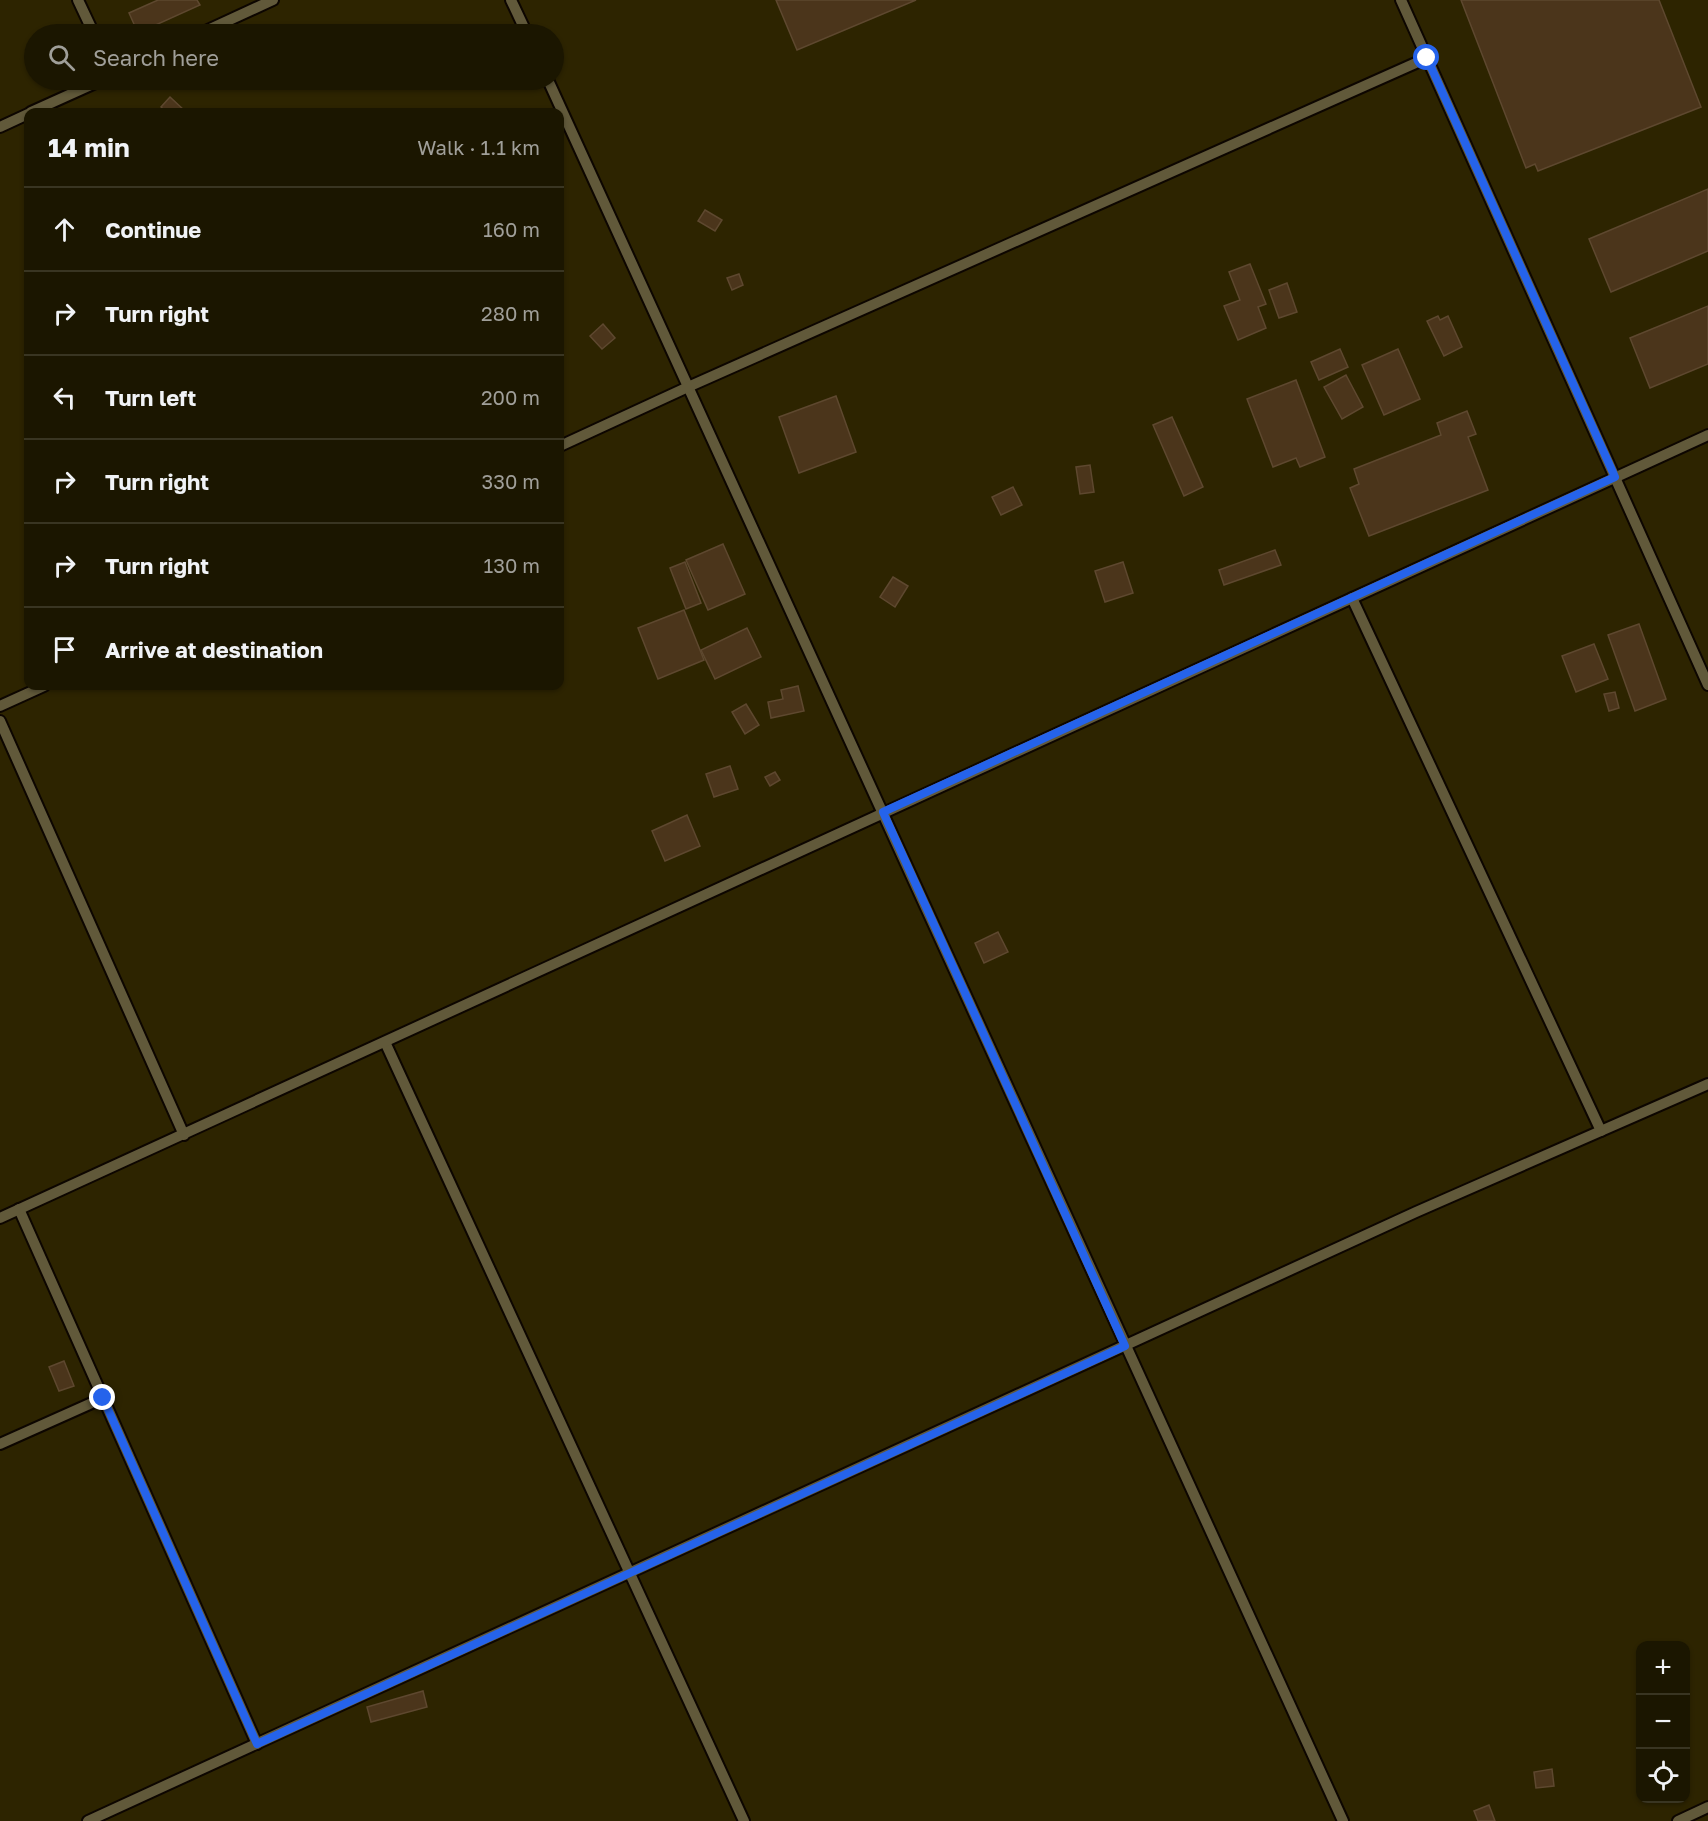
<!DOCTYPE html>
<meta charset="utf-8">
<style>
body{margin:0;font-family:"Golos Text",sans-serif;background:#241f0a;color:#f1f3f6}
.controls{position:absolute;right:18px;bottom:18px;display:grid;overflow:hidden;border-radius:12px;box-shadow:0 2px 4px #0004}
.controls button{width:54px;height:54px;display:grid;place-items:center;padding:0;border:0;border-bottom:2px solid #393522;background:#1b1600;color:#f1f3f6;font:30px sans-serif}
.stop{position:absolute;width:18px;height:18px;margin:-14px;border:4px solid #2563eb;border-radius:50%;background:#fff}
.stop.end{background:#2563eb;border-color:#fff;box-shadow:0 2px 6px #0008}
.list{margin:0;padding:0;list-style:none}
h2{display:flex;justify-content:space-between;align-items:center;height:78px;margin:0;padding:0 24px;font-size:26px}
h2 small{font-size:20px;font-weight:400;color:#a09f99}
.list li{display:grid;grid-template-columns:39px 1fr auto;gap:18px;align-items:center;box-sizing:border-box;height:84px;padding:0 24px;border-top:2px solid #393522}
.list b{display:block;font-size:22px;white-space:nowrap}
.list em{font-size:20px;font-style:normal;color:#a09f99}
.icon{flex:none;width:33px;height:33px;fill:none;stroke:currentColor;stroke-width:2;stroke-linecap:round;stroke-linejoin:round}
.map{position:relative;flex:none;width:1708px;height:1821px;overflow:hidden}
.search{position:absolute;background:#1b1600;box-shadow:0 2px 4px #0004;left:24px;top:24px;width:540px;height:66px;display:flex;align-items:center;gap:15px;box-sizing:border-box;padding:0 21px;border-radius:33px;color:#a09f99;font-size:22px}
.panel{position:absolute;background:#1b1600;box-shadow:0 2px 4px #0004;left:24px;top:108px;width:540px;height:582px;border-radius:12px}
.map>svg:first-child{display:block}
.built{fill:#2d2400;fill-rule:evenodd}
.building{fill:#4b351b;stroke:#5e482f;stroke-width:1.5}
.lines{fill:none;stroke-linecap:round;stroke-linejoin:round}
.lane-casing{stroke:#0d0600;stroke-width:14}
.lane{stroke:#61593a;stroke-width:10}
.route{stroke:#2563eb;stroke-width:8}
</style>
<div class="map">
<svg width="1708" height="1821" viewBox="0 0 1708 1821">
<rect width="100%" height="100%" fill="#241d00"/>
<path class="built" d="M0 0H1708V1821H0ZM34 34H554V80H34ZM28 112H560V686H28ZM1640 1646H1686V1798H1640Z"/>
<g class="building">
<polygon points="158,0 197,0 200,5 138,33 129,13"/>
<polygon points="776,0 916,0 797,50"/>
<polygon points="1461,0 1659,0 1701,107 1538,171 1535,164 1526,168"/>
<polygon points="170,97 186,112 167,112 161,107"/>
<polygon points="1708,189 1708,251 1611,292 1589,239"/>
<polygon points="705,210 722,220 715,231 698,221"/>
<polygon points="1250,264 1266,304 1258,307 1266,328 1238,340 1224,306 1240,300 1229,272"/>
<polygon points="739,274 743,285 732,290 727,278"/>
<polygon points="1287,283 1297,312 1279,318 1269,290"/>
<polygon points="1708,306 1708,364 1650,388 1630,338"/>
<polygon points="1438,316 1440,320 1448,316 1462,347 1444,356 1427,321"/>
<polygon points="603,324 615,338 602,349 590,336"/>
<polygon points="1340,349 1348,367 1319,380 1311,362"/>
<polygon points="1398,349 1420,399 1384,415 1362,365"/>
<polygon points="1346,375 1363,407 1342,419 1324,387"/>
<polygon points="1296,380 1325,457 1300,467 1296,458 1273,467 1247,399"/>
<polygon points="836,396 856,452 799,473 779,417"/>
<polygon points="1467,411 1476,434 1468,437 1488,490 1369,536 1350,488 1359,484 1354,469 1441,435 1437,423"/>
<polygon points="1172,417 1203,487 1184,496 1153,425"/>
<polygon points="1090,465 1094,492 1080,494 1076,467"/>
<polygon points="1013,487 1022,505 1001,515 992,497"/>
<polygon points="723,544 745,594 708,610 686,560"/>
<polygon points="1275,550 1281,565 1224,585 1219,570"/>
<polygon points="685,562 701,603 686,609 670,568"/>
<polygon points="1123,562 1133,593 1105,602 1095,571"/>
<polygon points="893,577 908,586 895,607 880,597"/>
<polygon points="684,610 704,660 658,679 638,628"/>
<polygon points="1639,624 1666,699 1635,711 1608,635"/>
<polygon points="747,628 761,657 715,679 701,650"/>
<polygon points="1594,644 1608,679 1576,692 1562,656"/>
<polygon points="798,686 804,711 771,718 768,702 783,699 781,690"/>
<polygon points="1615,692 1619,708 1609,711 1604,694"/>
<polygon points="746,704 759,725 745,734 732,712"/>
<polygon points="730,766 738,789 714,797 706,774"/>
<polygon points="775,772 780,780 770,786 765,777"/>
<polygon points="687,815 700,846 665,861 652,831"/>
<polygon points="998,932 1008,952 984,963 975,943"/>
<polygon points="64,1361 74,1386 59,1391 49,1367"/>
<polygon points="423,1691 427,1707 371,1722 367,1707"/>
<polygon points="1552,1769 1554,1786 1536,1788 1534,1772"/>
<polygon points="1489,1805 1495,1821 1478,1821 1474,1811"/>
</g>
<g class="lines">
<defs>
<g id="lane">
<polyline points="78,0 94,34"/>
<polyline points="511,0 527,34"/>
<polyline points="1401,0 1708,685"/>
<polyline points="199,34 273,0"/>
<polyline points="548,80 1343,1821"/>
<polyline points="31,112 102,80"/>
<polyline points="0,127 28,114"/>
<polyline points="560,446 688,387 1427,58"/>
<polyline points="1352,598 1601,1131"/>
<polyline points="0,706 44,686"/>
<polyline points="0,721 184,1135"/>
<polyline points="385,1042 744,1821"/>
<polyline points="19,1209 257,1744"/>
<polyline points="0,1218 1708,435"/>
<polyline points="0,1444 103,1398"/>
<polyline points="88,1821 1416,1212 1708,1084"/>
<polyline points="1678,1821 1708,1807"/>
</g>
</defs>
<use href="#lane" class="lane-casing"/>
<use href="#lane" class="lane"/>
</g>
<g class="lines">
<polyline class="route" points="103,1398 257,1744 1125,1346 883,812 1615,477 1427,58"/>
</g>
</svg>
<div class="controls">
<button>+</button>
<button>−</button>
<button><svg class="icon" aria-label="locate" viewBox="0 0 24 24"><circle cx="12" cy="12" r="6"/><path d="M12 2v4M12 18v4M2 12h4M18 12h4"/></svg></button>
</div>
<div class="stop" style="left:1427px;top:58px"></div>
<div class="stop end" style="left:103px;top:1398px"></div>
<div class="search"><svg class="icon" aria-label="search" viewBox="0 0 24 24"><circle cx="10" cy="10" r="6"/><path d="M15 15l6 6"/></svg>Search here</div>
<section class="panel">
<h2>14 min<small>Walk · 1.1 km</small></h2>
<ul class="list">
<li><svg class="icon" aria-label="ahead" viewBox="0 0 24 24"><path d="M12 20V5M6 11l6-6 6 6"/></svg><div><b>Continue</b></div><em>160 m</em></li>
<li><svg class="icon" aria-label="right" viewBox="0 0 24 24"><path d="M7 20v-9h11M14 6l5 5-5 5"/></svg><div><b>Turn right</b></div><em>280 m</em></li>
<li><svg class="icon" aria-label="left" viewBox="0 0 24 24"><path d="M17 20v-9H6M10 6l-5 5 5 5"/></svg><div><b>Turn left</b></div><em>200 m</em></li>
<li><svg class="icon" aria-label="right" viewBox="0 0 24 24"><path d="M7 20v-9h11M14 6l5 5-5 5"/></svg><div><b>Turn right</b></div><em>330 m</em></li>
<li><svg class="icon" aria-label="right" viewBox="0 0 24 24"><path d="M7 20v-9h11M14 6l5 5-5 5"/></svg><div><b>Turn right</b></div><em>130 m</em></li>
<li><svg class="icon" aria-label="arrive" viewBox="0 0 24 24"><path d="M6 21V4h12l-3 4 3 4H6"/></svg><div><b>Arrive at destination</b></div></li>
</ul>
</section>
</div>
